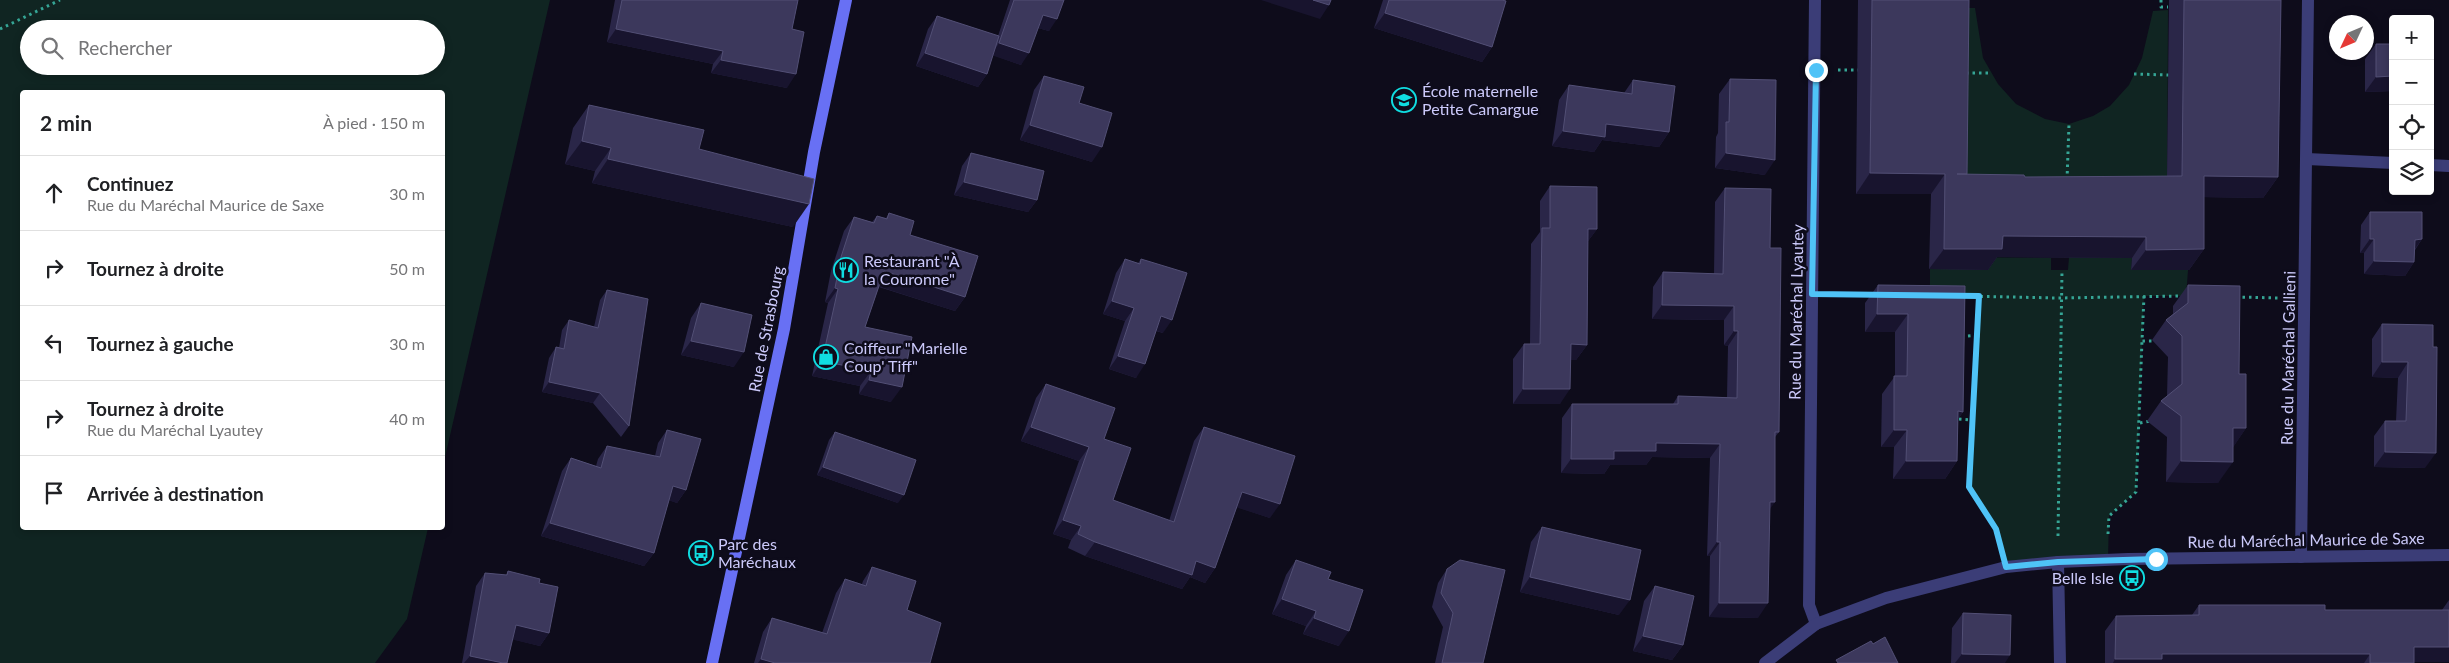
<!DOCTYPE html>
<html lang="fr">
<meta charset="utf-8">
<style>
body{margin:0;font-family:Lato,sans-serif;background:#f2f2f2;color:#202124}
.controls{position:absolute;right:15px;top:15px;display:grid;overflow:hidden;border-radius:5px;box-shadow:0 2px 8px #0003}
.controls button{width:45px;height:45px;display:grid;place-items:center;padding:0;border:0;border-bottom:1px solid #e0e0e0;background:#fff;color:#202124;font:25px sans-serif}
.compass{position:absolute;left:2329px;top:15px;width:45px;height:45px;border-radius:50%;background:#fff;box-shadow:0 2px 8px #0003;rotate:226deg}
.stop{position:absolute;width:15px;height:15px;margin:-11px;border:4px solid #4fc3f7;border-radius:50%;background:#fff}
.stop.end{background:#4fc3f7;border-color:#fff;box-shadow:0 1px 5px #0008}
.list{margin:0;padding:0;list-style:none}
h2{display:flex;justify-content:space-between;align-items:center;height:65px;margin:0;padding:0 20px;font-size:21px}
h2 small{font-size:16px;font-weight:400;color:#757577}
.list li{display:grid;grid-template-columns:32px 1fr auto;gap:15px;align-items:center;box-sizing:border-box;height:75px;padding:0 20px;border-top:1px solid #e0e0e0}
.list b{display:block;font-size:19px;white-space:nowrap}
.list p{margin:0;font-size:16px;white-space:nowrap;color:#757577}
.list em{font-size:16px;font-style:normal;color:#757577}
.icon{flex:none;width:28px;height:28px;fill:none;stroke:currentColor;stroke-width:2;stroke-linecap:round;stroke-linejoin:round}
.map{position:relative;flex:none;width:2449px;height:663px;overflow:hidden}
.search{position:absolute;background:#fff;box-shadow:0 2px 8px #0003;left:20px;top:20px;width:425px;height:55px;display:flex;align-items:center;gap:12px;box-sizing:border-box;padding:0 18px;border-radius:28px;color:#757577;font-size:19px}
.panel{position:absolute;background:#fff;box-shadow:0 2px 8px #0003;left:20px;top:90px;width:425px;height:440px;border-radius:5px}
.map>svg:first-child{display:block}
.green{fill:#102522;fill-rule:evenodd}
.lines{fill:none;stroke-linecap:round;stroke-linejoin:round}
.path{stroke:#35a595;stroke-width:3;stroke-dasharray:2.5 4;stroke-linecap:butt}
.lane{stroke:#3b3d77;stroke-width:12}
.street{stroke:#3b3d77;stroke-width:12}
.secondary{stroke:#6870f4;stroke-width:12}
.wall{fill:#2a2648}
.shaded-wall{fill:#18142e}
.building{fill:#3c385c;stroke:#524f75}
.route{stroke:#4fc3f7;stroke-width:6}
.labels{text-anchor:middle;stroke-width:5;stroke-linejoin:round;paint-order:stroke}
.poi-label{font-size:16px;fill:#cccafb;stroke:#0e0c1b;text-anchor:start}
.street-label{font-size:16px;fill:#cccafb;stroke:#0e0c1b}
</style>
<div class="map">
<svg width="2449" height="663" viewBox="0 0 2449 663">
<rect width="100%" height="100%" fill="#0e0c1b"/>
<g class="green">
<path d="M0 0H550L443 466 442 92H22V528H428L407 619 375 663H0ZM29 29H436V66H29Z"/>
<polygon points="1954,8 1975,8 1983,58 1998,84 2016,104 2045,119 2069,124 2093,116 2110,106 2129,85 2142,58 2153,11 2168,10 2167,196 1953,195"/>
<polygon points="1930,257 2051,258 2051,270 2068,270 2069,257 2132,258 2131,270 2189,258 2186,296 2144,296 2136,492 2109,516 2108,560 2006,567 1996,529 1969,487 1979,296 1930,295"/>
</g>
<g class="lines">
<g class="path">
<polyline points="2161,0 2161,7 2168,7"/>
<polyline points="0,29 60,0"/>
<polyline points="1838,70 1858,70"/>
<polyline points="1966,73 1990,73"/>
<polyline points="2134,74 2169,75"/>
<polyline points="2067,180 2069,124"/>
<polyline points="1836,294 1875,295"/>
<polyline points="1961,296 2058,298 2182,296"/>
<polyline points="2144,296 2142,341 2156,341"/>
<polyline points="2236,297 2279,298"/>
<polyline points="1978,335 1969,487 1996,529 2000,543"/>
<polyline points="1968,336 1978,335 1979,296"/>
<polyline points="1959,419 1973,420"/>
<polyline points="2140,423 2151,421"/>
<polyline points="2108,534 2109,516 2136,492 2142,341"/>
<polyline points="2058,536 2062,270"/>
</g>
<g class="lane">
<polyline points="2307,159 2393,163"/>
<polyline points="2430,165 2449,166"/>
</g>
<g class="street">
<polyline points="1815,0 1809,605 1816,624"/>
<polyline points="2301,557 2308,0"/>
<polyline points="2058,562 2060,663"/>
<polyline points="1765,663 1816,624 1886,598 2006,567 2058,562 2128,559 2449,555"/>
</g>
<polyline class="secondary" points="712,663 784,329 814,152 846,0"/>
</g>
<g class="wall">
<polygon points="615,0 798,0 792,29 787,88 711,73 713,64 607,42"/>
<polygon points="1010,0 1064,0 1049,31 1038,28 1021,65 993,55 987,74 978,87 916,66 928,29 937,16 998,36"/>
<polygon points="1383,0 1502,0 1492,47 1482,62 1374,28"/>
<polygon points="1858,0 1969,0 1967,174 2025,177 2167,176 2169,0 2281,0 2278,177 2263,198 2204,197 2204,249 2189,270 2131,270 2132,258 1997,257 1988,270 1929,269 1931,194 1856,194"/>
<polygon points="2376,44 2393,91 2365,92 2365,59"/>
<polygon points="1044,76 1079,103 1092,162 1020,140 1034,90"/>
<polygon points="1730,79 1765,175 1715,168 1716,137 1718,133 1719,94"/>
<polygon points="1633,80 1669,132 1659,147 1602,140 1594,152 1552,146 1559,100 1569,85 1624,93"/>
<polygon points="589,105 699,149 793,227 592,183 595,171 565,164 573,128"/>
<polygon points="971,153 1037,200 1028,212 954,195 962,166"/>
<polygon points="1550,186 1597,229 1588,241 1587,345 1576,360 1571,360 1560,404 1513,404 1513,359 1524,344 1530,344 1531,244 1540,232 1540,201"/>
<polygon points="1725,188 1770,248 1779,432 1775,437 1769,509 1758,618 1709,617 1710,556 1707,556 1710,458 1652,457 1646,465 1610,465 1604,474 1561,473 1562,418 1572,404 1673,404 1678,396 1727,397 1728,346 1724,345 1724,320 1652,319 1653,287 1663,272 1714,274 1715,202"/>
<polygon points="2370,212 2422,239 2415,250 2414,262 2405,276 2364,274 2364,253 2360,253 2361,225"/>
<polygon points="889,213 965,297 955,311 879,287 865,327 891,402 859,394 860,386 812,376 828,303 825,302 831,271 844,231 854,217 872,222 877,216 886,218"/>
<polygon points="1125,259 1138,263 1141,259 1163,333 1156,331 1136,378 1109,369 1125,321 1103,314 1116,273"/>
<polygon points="1878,285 1965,286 1963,412 1958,419 1957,461 1945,479 1893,479 1894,447 1881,447 1882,394 1895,376 1895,332 1865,332 1865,303"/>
<polygon points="2188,285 2239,374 2246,428 2233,447 2218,483 2166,482 2167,437 2147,421 2161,401 2167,396 2168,357 2152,340 2166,320 2173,314 2173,306"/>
<polygon points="607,290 629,426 621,437 593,403 542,392 549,358 556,347 559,348 562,330 569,320 594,327 600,300"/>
<polygon points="701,303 734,367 681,355 691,318"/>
<polygon points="2382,324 2433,325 2425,468 2374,467 2374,436 2385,421 2396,421 2398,378 2372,377 2372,339"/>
<polygon points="1046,384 1104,439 1113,500 1169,521 1194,441 1204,427 1270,518 1237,507 1215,568 1205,583 1190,577 1182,589 1085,556 1068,548 1071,540 1053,534 1079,461 1021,441 1036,398"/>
<polygon points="667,430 686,490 677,503 669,500 654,553 644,566 541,536 562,471 571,458 596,466 598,459 607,446 655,456 658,443"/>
<polygon points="835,432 898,503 817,475 829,440"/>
<polygon points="1542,527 1619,615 1520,592 1531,542"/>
<polygon points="1296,560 1328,579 1339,646 1303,634 1306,626 1272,614 1286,575"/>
<polygon points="872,567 907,610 930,663 754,663 763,632 772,618 822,633 836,593 845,579 862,584 863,581"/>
<polygon points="1447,569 1483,663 1435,663 1443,627 1432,607 1438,583"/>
<polygon points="508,571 539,583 549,633 540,646 512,639 507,663 462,663 476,586 485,573 506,575"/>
<polygon points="1655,586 1683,645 1672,660 1633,651 1644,601"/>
<polygon points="2449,600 2449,662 2414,662 2414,663 2105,663 2105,631 2116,616 2192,615 2199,605 2325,610 2442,610"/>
<polygon points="1963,613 2005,663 1951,663 1952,628"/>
</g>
<g class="shaded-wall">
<polygon points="1261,0 1313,0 1329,5 1320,19"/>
<polygon points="1385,13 1492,47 1482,62 1374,28"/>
<polygon points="1043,15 1057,19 1049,31 1034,27"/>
<polygon points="616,29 723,51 713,64 607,42"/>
<polygon points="999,43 1029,53 1021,65 991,55"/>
<polygon points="925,53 987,74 978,87 916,66"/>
<polygon points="721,60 796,74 787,88 711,73"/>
<polygon points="2393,76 2393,91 2365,92 2376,77"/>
<polygon points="1606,124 1669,132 1659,147 1602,140 1594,152 1552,146 1563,131"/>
<polygon points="1030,125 1102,147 1092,162 1020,140"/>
<polygon points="582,141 611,148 595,171 565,164"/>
<polygon points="1726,153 1775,160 1765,175 1715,168"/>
<polygon points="608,159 809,204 793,227 592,183"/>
<polygon points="1870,173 1945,174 1931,194 1856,194"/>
<polygon points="2204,176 2278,177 2263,198 2190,197"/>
<polygon points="964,182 1037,200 1028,212 954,195"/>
<polygon points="1588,229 1597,229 1586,244"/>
<polygon points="2003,236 2146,237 2132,258 1997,257 1988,270 1929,269 1944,249"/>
<polygon points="2370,239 2374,239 2364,253 2360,253"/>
<polygon points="2422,239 2412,253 2415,240"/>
<polygon points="2204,249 2189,270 2131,270 2146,250"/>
<polygon points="2374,261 2414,262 2405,276 2364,274"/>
<polygon points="884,271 965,297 955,311 874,285"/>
<polygon points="835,288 838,289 828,303 825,302"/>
<polygon points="1112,301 1134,308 1125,321 1103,314"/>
<polygon points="1662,305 1734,306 1724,320 1652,319"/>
<polygon points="1877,314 1908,314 1895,332 1865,332"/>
<polygon points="1161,316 1172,320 1163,333 1151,329"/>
<polygon points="1734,331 1738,331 1728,346 1724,345"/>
<polygon points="691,341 744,352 734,367 681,355"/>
<polygon points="1571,344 1587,345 1576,360 1560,360"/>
<polygon points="1118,356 1145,364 1136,378 1109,369"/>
<polygon points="822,361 871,371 860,386 812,376"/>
<polygon points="2382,362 2408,362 2398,378 2372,377"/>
<polygon points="869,380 902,387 891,402 859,394"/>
<polygon points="549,382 600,393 593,403 542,392"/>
<polygon points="1523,389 1570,389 1560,404 1513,404"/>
<polygon points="1958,411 1963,412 1950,430"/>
<polygon points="1031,427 1089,447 1079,461 1021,441"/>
<polygon points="2233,428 2246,428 2232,449"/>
<polygon points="1894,430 1907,430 1894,447 1881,447"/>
<polygon points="1656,443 1720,444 1710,458 1652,457 1646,465 1610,465 1604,474 1561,473 1571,459"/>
<polygon points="2385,452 2436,453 2425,468 2374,467"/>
<polygon points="1906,461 1957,461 1945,479 1893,479"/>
<polygon points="2181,461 2233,462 2218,483 2166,482"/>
<polygon points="823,467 904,495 898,503 817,475"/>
<polygon points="673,486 686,490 677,503 664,499"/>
<polygon points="1242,492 1280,504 1270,518 1232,506"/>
<polygon points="1770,502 1775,502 1765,516"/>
<polygon points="1063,520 1081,526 1071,540 1053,534"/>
<polygon points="550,523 654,553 644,566 541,536"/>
<polygon points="1095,542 1196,561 1215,568 1205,583 1190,577 1182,589 1085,556"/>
<polygon points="1717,542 1720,542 1710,556 1707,556"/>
<polygon points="1530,577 1630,600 1619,615 1520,592"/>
<polygon points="1282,599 1316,611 1306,626 1272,614"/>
<polygon points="1719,603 1768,603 1758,618 1709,617"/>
<polygon points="1314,618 1349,631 1339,646 1303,634"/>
<polygon points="516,625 549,633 540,646 506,638"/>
<polygon points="1643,636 1683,645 1672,660 1633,651"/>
<polygon points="2414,647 2449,647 2449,662 2404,662"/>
<polygon points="1962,654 2010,655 2005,663 1955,663"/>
<polygon points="2162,654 2370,654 2364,663 2113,663 2115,659"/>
<polygon points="470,656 503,663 464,663"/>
<polygon points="761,659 775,663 758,663"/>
</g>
<g class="building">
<polygon points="622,0 798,0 792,29 804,32 796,74 721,60 723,51 616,29"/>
<polygon points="1014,0 1064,0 1057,19 1043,15 1029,53 999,43"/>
<polygon points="1313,0 1331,0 1329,5"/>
<polygon points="1389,0 1502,0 1506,1 1492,47 1385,13"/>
<polygon points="1872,0 1969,0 1967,174 1957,174 2024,175 2025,177 2182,176 2184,0 2281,0 2278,177 2204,176 2204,249 2146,250 2146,237 2003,236 2002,249 1944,249 1945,174 1870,173"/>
<polygon points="937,16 999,36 987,74 925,53"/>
<polygon points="2376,44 2393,44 2393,76 2376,77"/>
<polygon points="1044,76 1084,87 1079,103 1112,113 1102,147 1030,125"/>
<polygon points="1730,79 1776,80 1775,160 1726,153 1726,122 1729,122"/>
<polygon points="1633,80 1675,86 1669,132 1606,124 1605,137 1563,131 1569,85 1632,94"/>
<polygon points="589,105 704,130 699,149 814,179 809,204 608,159 611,148 582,141"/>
<polygon points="971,153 1044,171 1037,200 964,182"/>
<polygon points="1550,186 1597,187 1597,229 1588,229 1587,345 1571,344 1570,389 1523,389 1524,344 1540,344 1542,228 1550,228"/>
<polygon points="1725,188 1771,189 1770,248 1781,248 1779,432 1775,432 1775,502 1770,502 1768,603 1719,603 1720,542 1717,542 1720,444 1656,443 1656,451 1614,451 1614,459 1571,459 1572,404 1678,404 1678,396 1737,398 1738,331 1734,331 1734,306 1662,305 1663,272 1723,274"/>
<polygon points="2370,212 2422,212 2422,239 2415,240 2414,262 2374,261 2374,239 2370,239"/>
<polygon points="889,213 914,221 910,235 978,256 965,297 884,271 865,327 912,337 902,387 869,380 871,371 822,361 838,289 835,288 841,257 854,217 874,223 877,216 887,219"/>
<polygon points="1125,259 1140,264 1141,259 1187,273 1172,320 1161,316 1145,364 1118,356 1134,308 1112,301"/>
<polygon points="1878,285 1965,286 1963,412 1958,411 1957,461 1906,461 1907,430 1894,430 1894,376 1907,376 1908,314 1877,314"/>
<polygon points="2188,285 2240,286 2239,374 2246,374 2246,428 2233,428 2233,462 2181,461 2181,416 2161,401 2182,384 2182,336 2166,320 2188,303"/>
<polygon points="607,290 648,299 629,426 600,393 549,382 556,347 564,349 569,320 598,328"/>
<polygon points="701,303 752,315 744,352 691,341"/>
<polygon points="2382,324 2433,325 2433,347 2437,347 2436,453 2385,452 2385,421 2406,421 2408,362 2382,362"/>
<polygon points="1046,384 1115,408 1104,439 1131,448 1113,500 1174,522 1204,427 1295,456 1280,504 1242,492 1215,568 1196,561 1192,575 1095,542 1078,534 1081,526 1063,520 1089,447 1031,427"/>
<polygon points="667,430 701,439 686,490 673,486 654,553 550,523 571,458 601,468 607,446 660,457"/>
<polygon points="835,432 916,460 904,495 823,467"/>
<polygon points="1542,527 1641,550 1630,600 1530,577"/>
<polygon points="1296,560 1331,572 1328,579 1363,590 1349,631 1314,618 1316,611 1282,599"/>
<polygon points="1460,560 1505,570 1483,663 1442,663 1453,613 1441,593 1447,569"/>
<polygon points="872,567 916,581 907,610 941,623 930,663 775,663 761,659 772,618 827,634 845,579 866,586"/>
<polygon points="508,571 540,579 539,583 558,587 549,633 516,625 507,663 503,663 470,656 485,573 507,575"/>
<polygon points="1655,586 1694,596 1683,645 1643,636"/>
<polygon points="2199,605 2325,605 2325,610 2449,610 2449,647 2414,647 2414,663 2370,663 2370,654 2162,654 2162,659 2115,659 2116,616 2199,615"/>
<polygon points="1963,613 2011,615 2010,655 1962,654"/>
<polygon points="1885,637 1898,663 1838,663 1836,660 1871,641 1873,644"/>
</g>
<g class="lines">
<polyline class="route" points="1816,70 1812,294 1979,296 1969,487 1996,529 2006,567 2058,562 2156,559"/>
</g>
<defs>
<symbol id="school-ring" viewBox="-11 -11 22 22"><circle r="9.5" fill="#0e0c1b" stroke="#10dde1" stroke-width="1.5"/><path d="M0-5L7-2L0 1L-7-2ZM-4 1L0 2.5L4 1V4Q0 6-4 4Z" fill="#10dde1"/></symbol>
<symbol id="restaurant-ring" viewBox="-11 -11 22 22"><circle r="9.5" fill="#0e0c1b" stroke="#10dde1" stroke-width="1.5"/><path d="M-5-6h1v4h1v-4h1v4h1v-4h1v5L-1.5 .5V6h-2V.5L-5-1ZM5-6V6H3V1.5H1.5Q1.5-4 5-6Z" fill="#10dde1"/></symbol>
<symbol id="shop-ring" viewBox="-11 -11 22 22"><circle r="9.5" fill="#0e0c1b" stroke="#10dde1" stroke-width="1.5"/><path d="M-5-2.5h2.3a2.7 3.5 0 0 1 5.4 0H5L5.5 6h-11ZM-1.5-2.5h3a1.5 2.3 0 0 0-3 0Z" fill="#10dde1"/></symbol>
<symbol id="bus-ring" viewBox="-11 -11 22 22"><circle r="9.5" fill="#0e0c1b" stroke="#10dde1" stroke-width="1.5"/><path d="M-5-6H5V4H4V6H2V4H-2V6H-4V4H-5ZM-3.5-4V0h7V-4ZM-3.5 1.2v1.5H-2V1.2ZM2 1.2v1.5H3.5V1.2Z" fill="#10dde1"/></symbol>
</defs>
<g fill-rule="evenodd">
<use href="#school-ring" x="1390" y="86" width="28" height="28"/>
<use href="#restaurant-ring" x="832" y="256" width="28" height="28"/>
<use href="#shop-ring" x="812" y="343" width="28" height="28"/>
<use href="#bus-ring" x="687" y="539" width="28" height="28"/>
<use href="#bus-ring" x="2118" y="564" width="28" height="28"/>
</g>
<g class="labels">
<g class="poi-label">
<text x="1422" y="97">École maternelle<tspan x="1422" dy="18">Petite Camargue</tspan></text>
<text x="864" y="267">Restaurant "À<tspan x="864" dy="18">la Couronne"</tspan></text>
<text x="844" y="354">Coiffeur "Marielle<tspan x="844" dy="18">Coup' Tiff"</tspan></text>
<text x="718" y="550">Parc des<tspan x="718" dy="18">Maréchaux</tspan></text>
<text x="2114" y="584" text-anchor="end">Belle Isle</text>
</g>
<g class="street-label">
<text transform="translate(1796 312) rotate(-89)" y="6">Rue du Maréchal Lyautey</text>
<text transform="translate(766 329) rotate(-79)" y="6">Rue de Strasbourg</text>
<text transform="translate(2288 358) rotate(-89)" y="6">Rue du Maréchal Gallieni</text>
<text transform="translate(2306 540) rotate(-1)" y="6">Rue du Maréchal Maurice de Saxe</text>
</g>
</g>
</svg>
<div class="controls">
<button>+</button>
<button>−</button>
<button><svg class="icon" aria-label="locate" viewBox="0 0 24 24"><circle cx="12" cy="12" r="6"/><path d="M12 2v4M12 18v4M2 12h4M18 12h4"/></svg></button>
<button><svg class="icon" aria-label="layers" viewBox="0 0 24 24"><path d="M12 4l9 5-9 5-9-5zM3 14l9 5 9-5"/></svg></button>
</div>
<svg class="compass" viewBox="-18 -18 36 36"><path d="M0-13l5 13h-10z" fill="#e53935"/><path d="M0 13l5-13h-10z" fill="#757577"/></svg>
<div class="stop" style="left:2156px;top:559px"></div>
<div class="stop end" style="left:1816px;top:70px"></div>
<div class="search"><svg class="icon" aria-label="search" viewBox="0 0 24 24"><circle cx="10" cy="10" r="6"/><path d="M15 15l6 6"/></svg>Rechercher</div>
<section class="panel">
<h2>2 min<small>À pied · 150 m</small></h2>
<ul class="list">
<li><svg class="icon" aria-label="ahead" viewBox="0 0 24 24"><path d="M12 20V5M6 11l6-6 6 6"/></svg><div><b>Continuez</b><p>Rue du Maréchal Maurice de Saxe</p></div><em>30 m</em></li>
<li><svg class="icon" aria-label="right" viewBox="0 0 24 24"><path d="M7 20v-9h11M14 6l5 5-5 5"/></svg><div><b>Tournez à droite</b></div><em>50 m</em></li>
<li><svg class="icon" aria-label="left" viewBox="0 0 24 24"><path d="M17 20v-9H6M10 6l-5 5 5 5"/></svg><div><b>Tournez à gauche</b></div><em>30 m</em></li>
<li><svg class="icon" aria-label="right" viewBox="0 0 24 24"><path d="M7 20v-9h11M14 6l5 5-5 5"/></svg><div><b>Tournez à droite</b><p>Rue du Maréchal Lyautey</p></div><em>40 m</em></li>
<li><svg class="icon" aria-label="arrive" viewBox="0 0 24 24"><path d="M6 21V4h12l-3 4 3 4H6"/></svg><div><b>Arrivée à destination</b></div></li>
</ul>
</section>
</div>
